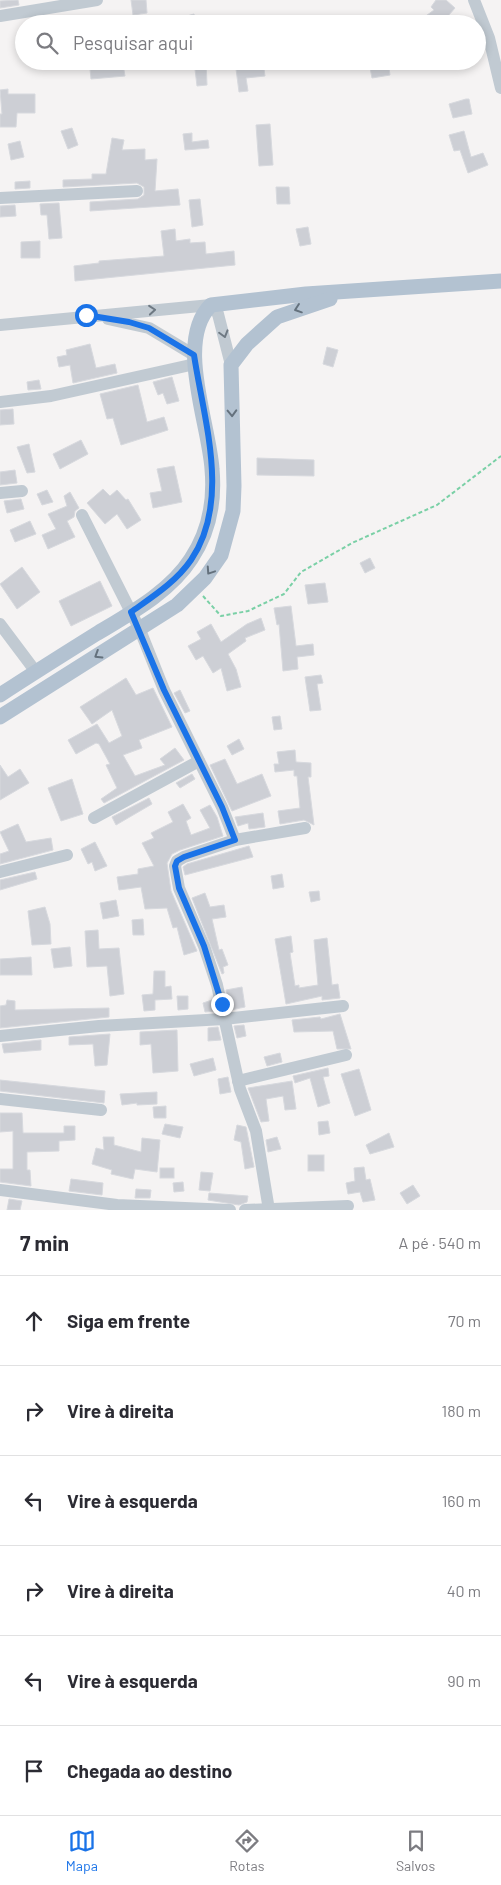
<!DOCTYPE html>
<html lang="pt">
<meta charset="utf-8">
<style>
body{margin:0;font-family:Barlow,sans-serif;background:#f2f2f3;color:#2b2b33}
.stop{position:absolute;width:15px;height:15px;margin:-11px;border:4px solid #1a73e8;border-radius:50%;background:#fff}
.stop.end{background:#1a73e8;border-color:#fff;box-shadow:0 1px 5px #0008}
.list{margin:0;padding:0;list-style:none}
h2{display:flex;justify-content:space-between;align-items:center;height:65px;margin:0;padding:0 20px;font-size:21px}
h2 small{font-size:16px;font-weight:400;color:#7c7c81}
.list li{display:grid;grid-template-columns:32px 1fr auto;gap:15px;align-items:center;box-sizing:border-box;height:90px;padding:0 20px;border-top:1px solid #e1e1e2}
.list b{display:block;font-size:19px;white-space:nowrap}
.list em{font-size:16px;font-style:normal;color:#7c7c81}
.icon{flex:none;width:28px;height:28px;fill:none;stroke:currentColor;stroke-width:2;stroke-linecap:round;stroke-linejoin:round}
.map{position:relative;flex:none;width:501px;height:1210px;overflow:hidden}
.search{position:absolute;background:#fff;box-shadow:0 2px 8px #0003;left:15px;right:15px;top:15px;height:55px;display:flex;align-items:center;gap:12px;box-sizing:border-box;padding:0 18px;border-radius:28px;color:#7c7c81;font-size:19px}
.sheet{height:605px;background:#fff}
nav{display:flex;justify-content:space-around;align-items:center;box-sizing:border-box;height:70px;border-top:1px solid #e1e1e2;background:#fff;font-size:14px;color:#7c7c81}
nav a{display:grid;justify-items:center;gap:2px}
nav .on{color:#1a73e8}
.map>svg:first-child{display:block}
.building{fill:#cdcfd5;stroke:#d7d9de}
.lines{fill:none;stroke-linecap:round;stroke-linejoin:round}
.path{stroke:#7ad0a6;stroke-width:2;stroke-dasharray:4 2.5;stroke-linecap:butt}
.minor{stroke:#c1cad2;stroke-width:12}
.major{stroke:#b3c2d1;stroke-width:15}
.oneway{stroke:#64717d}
.oneway2{stroke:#6e7983}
.route{stroke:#1a73e8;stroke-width:6}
</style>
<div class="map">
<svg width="501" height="1210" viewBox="0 0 501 1210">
<rect width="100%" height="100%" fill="#f5f3f3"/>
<g class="building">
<polygon points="18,0 19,5 0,8 0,1"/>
<polygon points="131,0 146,0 147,13 133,15"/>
<polygon points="436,0 446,0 455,8 441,24 427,24 423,18 434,10 431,7"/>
<polygon points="194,14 196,24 170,24 169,21"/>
<polygon points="194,61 206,61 207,85 197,86"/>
<polygon points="235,61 244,61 244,63 263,61 265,76 246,78 248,91 239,92"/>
<polygon points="388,61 390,75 372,78 369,63"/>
<polygon points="123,64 125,76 91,79 90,69"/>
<polygon points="8,89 8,94 35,94 35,113 17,113 16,127 0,127 0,114 2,114 0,90"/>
<polygon points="466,99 469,99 472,114 453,118 449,104"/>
<polygon points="270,124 273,165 259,166 256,125"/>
<polygon points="72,128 78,145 68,149 61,131"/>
<polygon points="464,131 471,157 483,153 488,165 468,173 460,150 454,151 449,135"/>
<polygon points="192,133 192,142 208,140 209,148 185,150 183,134"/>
<polygon points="112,138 124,140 122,150 145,149 145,160 157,159 155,191 178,189 180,205 90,211 90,202 138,199 144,195 144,187 137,183 63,187 63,180 92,179 92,174 106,174"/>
<polygon points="20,141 24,157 11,160 8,144"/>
<polygon points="30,181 30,188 15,189 15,182"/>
<polygon points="276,187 289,187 290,204 277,204"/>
<polygon points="200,199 203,225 192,227 189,200"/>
<polygon points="59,203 62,238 49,239 47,215 41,215 40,204"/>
<polygon points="15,205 16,216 0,217 0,206"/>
<polygon points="308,227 311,244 300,246 296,229"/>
<polygon points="175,229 176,241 190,239 190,243 205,242 206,254 234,251 235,265 75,281 74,266 99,263 99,261 164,256 161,231"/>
<polygon points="40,241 40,258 21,258 21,242"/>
<polygon points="90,344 96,368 115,364 117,373 73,383 70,365 59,367 57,357 67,355 66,350"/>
<polygon points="327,347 338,350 333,367 323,364"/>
<polygon points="172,377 179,401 167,404 163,393 158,395 153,382"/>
<polygon points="39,380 41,389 28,390 27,382"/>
<polygon points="138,385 147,422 164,417 168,430 121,445 113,418 107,419 100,394"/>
<polygon points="13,409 14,424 0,425 0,410"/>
<polygon points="81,440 88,454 60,469 53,454"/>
<polygon points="29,444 35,472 27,473 17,447"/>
<polygon points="257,458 314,460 314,476 257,475"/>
<polygon points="174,466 182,502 153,508 150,493 162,491 157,469"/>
<polygon points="15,470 17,483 0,485 0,472"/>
<polygon points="103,489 110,496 117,490 126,500 128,499 141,520 127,529 117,514 105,524 87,503"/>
<polygon points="47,490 53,502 42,505 37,494"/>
<polygon points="70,492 79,508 75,511 74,517 67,521 75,537 48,549 42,535 56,529 48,514 67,506 64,496"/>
<polygon points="21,499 24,509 7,513 4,501"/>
<polygon points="30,521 36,534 15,542 10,530"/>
<polygon points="370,558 375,568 365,573 360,563"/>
<polygon points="22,567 40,592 17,609 0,584"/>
<polygon points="100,581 112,606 71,626 59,601"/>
<polygon points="325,583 328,602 308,604 305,585"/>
<polygon points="291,606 296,646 313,644 314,655 297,657 298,669 283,671 279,624 277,625 274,608"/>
<polygon points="261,618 265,630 245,638 246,641 228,654 236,669 241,687 227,691 221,668 213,673 203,656 196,660 188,646 201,639 197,632 211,624 221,642 247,624"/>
<polygon points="321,675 323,683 317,684 321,710 310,711 305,677"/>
<polygon points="126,678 136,695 153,688 172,727 139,740 142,748 123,755 135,776 165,765 160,759 175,748 184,760 104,803 101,799 117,788 106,765 110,764 99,744 96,743 76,754 68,740 97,724 109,743 122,736 112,710 92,724 80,707"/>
<polygon points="180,690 190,711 185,713 174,693"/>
<polygon points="280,716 282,729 274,730 272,717"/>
<polygon points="239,739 244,749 232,755 227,746"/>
<polygon points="295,750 296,762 311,763 311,777 308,777 314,825 304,820 280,824 278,811 300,808 297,776 294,776 294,770 275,772 274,764 279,764 277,752"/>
<polygon points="225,759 237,784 262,774 271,796 232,811 210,765"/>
<polygon points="0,765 8,777 20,769 29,783 0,800"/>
<polygon points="192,774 195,779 180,788 176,783"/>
<polygon points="72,779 83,814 61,821 48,788"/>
<polygon points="149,798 152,804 116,825 112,817"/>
<polygon points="183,804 191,818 186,821 191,835 210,828 200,810 210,805 217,817 223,836 180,850 172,854 167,863 171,891 197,951 184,955 177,927 173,928 167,908 145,909 141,887 119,890 117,877 138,874 138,869 154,866 142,843 154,838 151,833 173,822 168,812"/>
<polygon points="263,813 265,827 249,829 248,823 238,826 235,817"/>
<polygon points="18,824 26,842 51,838 53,850 0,864 0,854 9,851 0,832"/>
<polygon points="95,842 107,866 95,871 92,862 88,864 81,849"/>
<polygon points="249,846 253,857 185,875 183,867 187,864"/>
<polygon points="35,872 37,879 0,890 0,880"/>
<polygon points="282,874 284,887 273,889 271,876"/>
<polygon points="319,891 320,900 311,902 309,892"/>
<polygon points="205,893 210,907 224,905 226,917 212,919 219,950 222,949 228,965 223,967 224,973 222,974 192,898"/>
<polygon points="116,900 119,916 103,919 100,903"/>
<polygon points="45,907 50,924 51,944 32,945 28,911"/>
<polygon points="143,919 144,935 133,935 132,920"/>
<polygon points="98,930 99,949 119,948 124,994 110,996 107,966 87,967 85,931"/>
<polygon points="291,936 293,952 290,953 295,986 299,985 299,988 318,985 314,940 327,938 332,985 338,984 340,998 322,1000 322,996 286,1004 275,939"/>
<polygon points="70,947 72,966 54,968 51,949"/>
<polygon points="31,957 32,975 0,975 0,959"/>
<polygon points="154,971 165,971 165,987 171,986 172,999 155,1000 155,1010 144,1011 142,995 153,994"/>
<polygon points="242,987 245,1007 231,1010 226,990"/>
<polygon points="177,996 188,996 188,1009 178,1010"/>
<polygon points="7,1000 15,1001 15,1010 109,1008 109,1017 0,1028 0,1006 6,1005"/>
<polygon points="212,1000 215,1011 205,1012 203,1003"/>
<polygon points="340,1014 351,1049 337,1049 333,1031 294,1032 292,1020 320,1017 321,1019"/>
<polygon points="244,1025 246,1036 237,1038 234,1026"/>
<polygon points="218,1027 221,1040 208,1041 208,1028"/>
<polygon points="177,1030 178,1071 153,1073 151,1044 140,1045 140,1032"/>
<polygon points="110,1034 107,1065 95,1066 93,1044 69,1045 69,1037"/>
<polygon points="41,1040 41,1050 4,1053 2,1044"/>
<polygon points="280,1053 282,1062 267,1066 264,1057"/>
<polygon points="213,1058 216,1070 194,1076 190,1064"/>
<polygon points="328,1068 329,1076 323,1077 330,1103 318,1107 310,1078 295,1083 293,1076"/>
<polygon points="359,1069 371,1110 355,1116 341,1074"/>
<polygon points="228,1077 231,1092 220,1094 218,1079"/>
<polygon points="0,1080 105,1091 104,1103 0,1091"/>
<polygon points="292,1081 296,1109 285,1110 283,1096 266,1099 269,1121 261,1122 248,1088"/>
<polygon points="157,1092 157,1104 137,1105 137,1103 122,1105 120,1094"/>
<polygon points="166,1106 166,1118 154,1118 153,1107"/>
<polygon points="0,1113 22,1113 23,1133 64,1133 64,1126 75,1126 75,1140 59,1141 59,1151 27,1152 27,1170 30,1170 31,1186 0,1182 0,1169 13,1169 13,1131 0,1132"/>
<polygon points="328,1121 330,1133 319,1135 318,1122"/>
<polygon points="165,1124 183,1127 180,1138 162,1134"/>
<polygon points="237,1125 246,1127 254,1167 245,1169 241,1142 234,1140"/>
<polygon points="389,1133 394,1147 370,1154 366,1145"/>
<polygon points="103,1137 114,1137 114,1145 141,1152 142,1138 160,1140 157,1172 135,1169 133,1179 111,1174 112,1170 92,1164 96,1148 104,1150"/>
<polygon points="277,1137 281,1149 268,1152 266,1140"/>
<rect x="308" y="1155" width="16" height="16"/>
<polygon points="364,1167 366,1180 370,1179 375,1200 363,1202 360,1192 348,1194 346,1183 355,1181 354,1168"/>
<rect x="160" y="1168" width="14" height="10"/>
<polygon points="201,1172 213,1173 210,1191 199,1190"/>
<polygon points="71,1179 103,1183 102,1195 69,1191"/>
<polygon points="183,1182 184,1191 174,1192 173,1183"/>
<polygon points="413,1185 420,1196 407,1204 400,1193"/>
<polygon points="136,1189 151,1190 150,1198 135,1198"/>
<polygon points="209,1193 248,1196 247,1202 239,1205 208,1200"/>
<polygon points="9,1199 22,1201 20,1210 7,1210"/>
</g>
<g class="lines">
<polyline class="path" points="203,596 221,616 248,611 284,594 301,572 352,543 437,505 501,456"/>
<g class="minor">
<polyline points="474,0 489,38 501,88"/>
<polyline points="0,16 97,0"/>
<polyline points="0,198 137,191"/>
<polyline points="108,319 149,328 194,355"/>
<polyline points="0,325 211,305 218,314 231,365"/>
<polyline points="0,402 51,396 195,364"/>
<polyline points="0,493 22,491"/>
<polyline points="82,515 140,630 164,690 222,807 235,840"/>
<polyline points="0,624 36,672"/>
<polyline points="94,818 199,761"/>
<polyline points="0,872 67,855"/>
<polyline points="0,1036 99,1026 224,1019 343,1006"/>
<polyline points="238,1081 346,1055"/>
<polyline points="0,1099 101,1110"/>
<polyline points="0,1190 117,1205 230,1210"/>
<polyline points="245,1210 348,1206"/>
<polyline points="269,1210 256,1131 240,1089 217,985 204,946 179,888 175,866 177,861 184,857 235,840 305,828"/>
</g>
<g class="major">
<path d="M0 695C32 674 64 654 96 634 129 614 170 592 191 559 209 532 215 502 212 469 209 423 175 340 211 305L306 294 501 281"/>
<polyline points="0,717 177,605 205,578 221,555 233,511 234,486 231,365 247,344 277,317 330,299"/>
</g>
</g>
<defs><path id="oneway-chevron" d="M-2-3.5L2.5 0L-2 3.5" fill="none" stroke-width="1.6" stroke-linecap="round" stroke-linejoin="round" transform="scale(1.25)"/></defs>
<g class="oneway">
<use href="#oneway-chevron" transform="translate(298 309) rotate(161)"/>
<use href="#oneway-chevron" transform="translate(232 413) rotate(88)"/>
<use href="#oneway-chevron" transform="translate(210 571) rotate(124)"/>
<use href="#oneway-chevron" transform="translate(98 655) rotate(148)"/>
</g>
<g class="oneway2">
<use href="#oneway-chevron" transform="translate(152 310) rotate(-5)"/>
<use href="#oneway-chevron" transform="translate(224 334) rotate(74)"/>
</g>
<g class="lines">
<path class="route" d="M86 315 129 322 149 328 194 355C204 421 231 501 191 560 176 582 152 597 131 612L164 690 222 807 235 840 184 857 177 861 175 866 179 888 204 946 222 1004"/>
</g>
</svg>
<div class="stop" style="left:86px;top:315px"></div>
<div class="stop end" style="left:222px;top:1004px"></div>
<div class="search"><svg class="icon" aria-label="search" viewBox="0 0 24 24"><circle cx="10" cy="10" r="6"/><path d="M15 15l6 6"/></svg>Pesquisar aqui</div>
</div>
<section class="sheet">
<h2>7 min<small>A pé · 540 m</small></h2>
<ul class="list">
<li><svg class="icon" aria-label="ahead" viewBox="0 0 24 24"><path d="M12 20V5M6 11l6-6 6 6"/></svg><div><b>Siga em frente</b></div><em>70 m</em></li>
<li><svg class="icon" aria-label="right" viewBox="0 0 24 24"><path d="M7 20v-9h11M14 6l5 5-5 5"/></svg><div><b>Vire à direita</b></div><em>180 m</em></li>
<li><svg class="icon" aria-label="left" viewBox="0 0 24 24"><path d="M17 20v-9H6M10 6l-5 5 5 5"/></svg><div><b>Vire à esquerda</b></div><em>160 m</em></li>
<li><svg class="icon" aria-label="right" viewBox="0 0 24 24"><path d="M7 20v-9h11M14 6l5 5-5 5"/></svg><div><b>Vire à direita</b></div><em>40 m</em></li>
<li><svg class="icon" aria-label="left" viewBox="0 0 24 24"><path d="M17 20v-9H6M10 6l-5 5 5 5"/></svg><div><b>Vire à esquerda</b></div><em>90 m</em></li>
<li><svg class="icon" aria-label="arrive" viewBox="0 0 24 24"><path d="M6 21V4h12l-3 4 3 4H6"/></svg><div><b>Chegada ao destino</b></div></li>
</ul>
</section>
<nav>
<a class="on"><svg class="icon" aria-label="map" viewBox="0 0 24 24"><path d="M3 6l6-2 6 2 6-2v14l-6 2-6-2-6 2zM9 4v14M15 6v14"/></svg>Mapa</a>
<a><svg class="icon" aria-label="directions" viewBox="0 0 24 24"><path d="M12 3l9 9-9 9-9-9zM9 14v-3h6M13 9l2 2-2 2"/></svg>Rotas</a>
<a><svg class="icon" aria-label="saved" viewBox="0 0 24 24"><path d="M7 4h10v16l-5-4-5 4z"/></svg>Salvos</a>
</nav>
